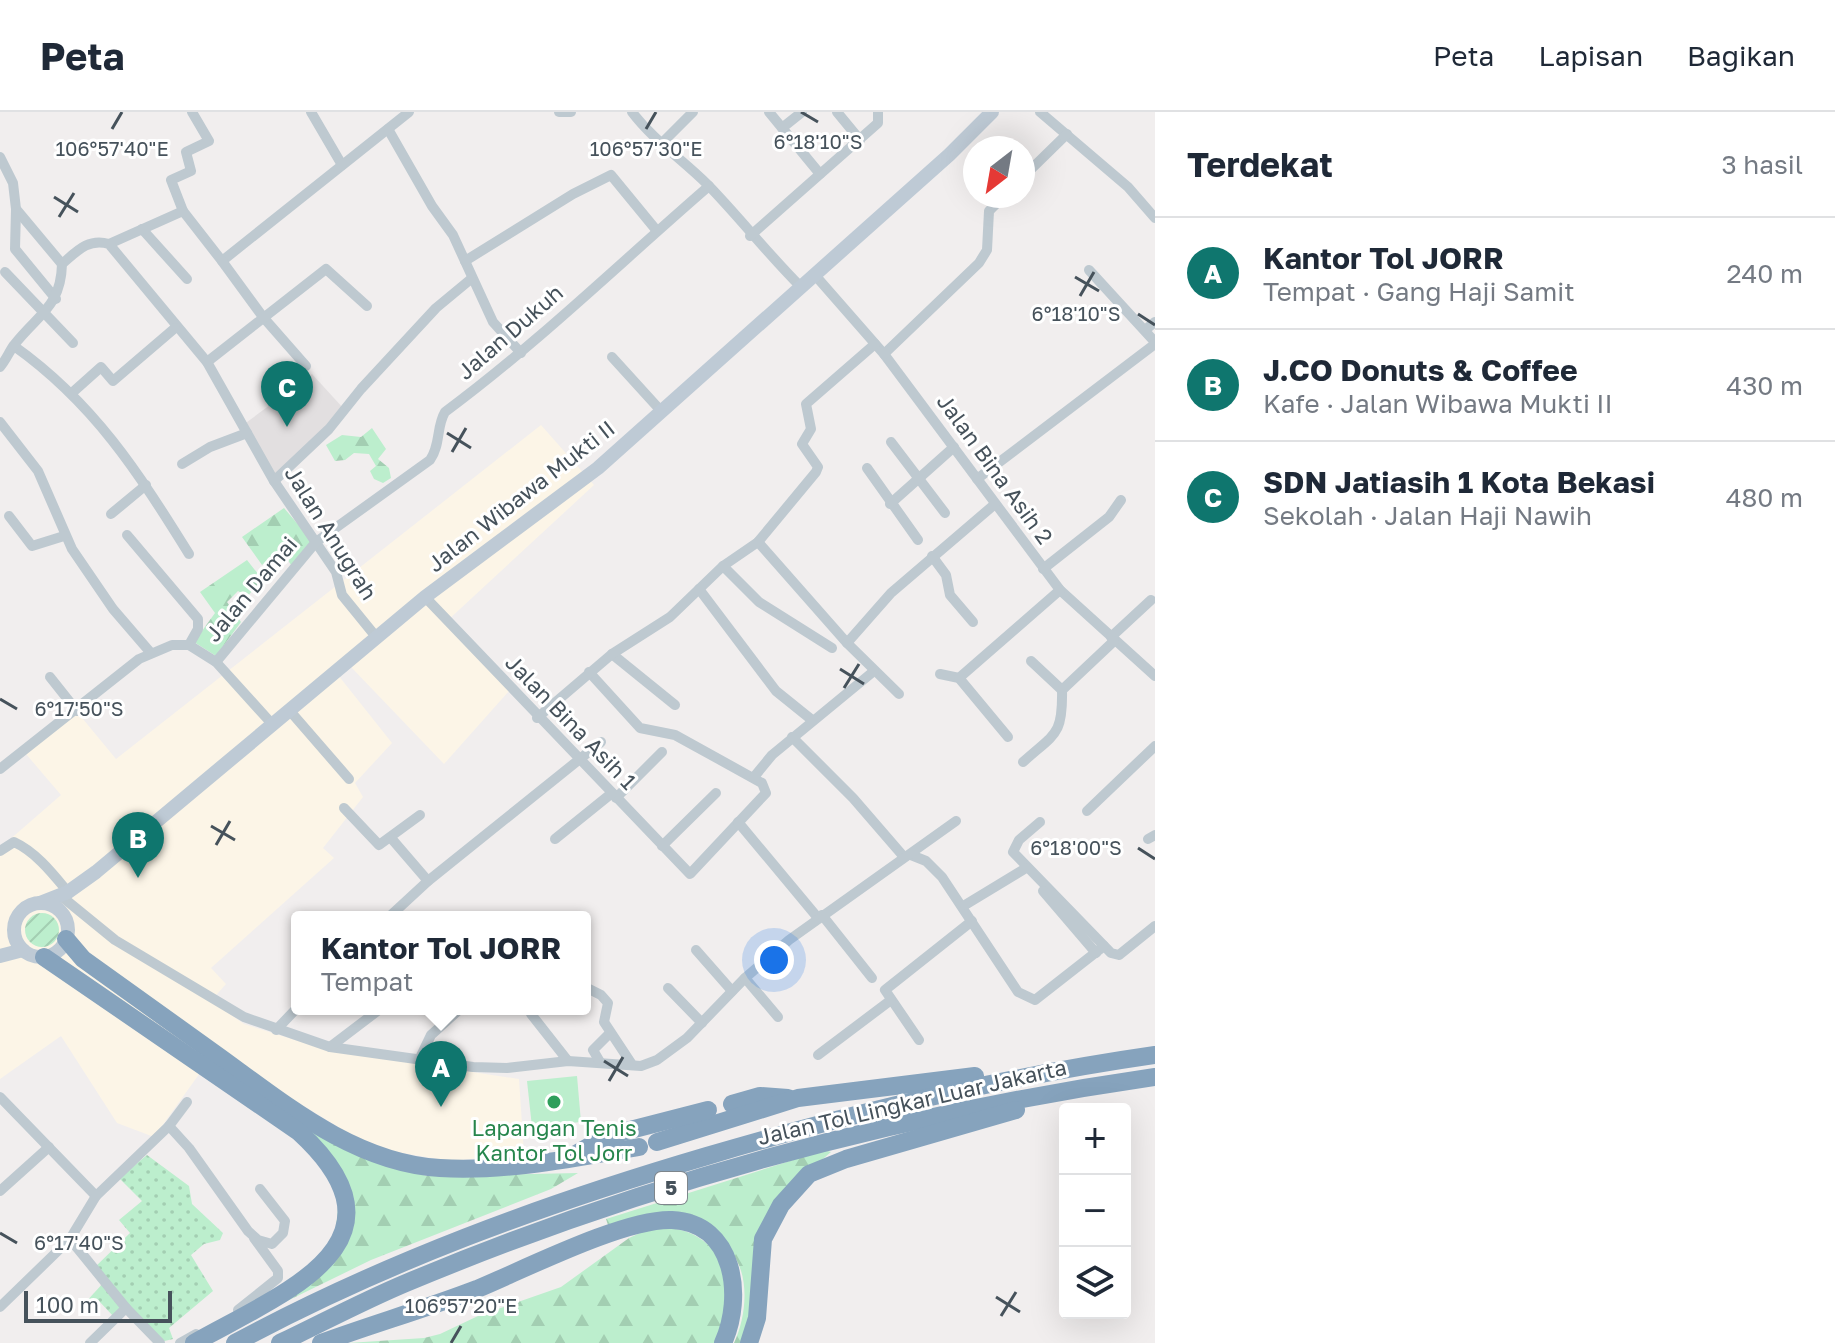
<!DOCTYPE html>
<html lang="id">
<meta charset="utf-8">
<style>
body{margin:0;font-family:"Golos Text",sans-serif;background:#f2f2f3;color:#1f2937}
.controls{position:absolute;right:24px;bottom:24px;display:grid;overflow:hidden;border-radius:8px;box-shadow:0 8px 32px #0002}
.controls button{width:72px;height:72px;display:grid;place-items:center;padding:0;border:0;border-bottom:2px solid #e0e1e3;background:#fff;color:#1f2937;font:40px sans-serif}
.compass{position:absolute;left:963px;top:24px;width:72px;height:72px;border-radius:50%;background:#fff;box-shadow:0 8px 32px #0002;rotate:211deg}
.scale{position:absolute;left:24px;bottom:20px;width:148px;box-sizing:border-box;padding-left:8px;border:4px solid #46525b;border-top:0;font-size:22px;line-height:28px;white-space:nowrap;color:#46525b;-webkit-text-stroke:6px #fff;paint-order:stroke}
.you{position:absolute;left:774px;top:848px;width:28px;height:28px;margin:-20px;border:6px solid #fff;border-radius:50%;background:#1a73e8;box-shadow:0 0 0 12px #1a73e833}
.badge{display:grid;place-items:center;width:52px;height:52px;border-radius:50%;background:#0f766e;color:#fff;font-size:26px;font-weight:700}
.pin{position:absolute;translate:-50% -66px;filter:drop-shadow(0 2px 4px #0008)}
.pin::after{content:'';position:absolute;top:42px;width:28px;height:24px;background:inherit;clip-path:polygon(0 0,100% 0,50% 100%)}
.popup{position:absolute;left:291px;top:799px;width:300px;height:104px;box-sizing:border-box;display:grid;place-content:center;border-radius:8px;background:#fff;filter:drop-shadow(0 2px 6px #0005);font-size:26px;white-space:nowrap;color:#747a83}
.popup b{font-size:30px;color:#1f2937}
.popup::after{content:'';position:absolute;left:50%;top:100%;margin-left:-16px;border:16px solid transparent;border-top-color:#fff}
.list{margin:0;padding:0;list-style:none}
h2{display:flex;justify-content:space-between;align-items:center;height:104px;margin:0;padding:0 32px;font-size:34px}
h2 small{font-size:26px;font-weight:400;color:#747a83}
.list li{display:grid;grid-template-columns:52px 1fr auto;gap:24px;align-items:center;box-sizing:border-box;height:112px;padding:0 32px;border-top:2px solid #e0e1e3}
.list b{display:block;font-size:30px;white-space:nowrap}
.list p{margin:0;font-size:26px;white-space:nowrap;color:#747a83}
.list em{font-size:26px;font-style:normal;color:#747a83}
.icon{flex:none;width:44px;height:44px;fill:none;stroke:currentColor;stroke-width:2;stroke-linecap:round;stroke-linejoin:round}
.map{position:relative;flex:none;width:1155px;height:1231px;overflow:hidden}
header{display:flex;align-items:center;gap:48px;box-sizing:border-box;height:112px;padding:0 40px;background:#fff;border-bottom:2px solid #e0e1e3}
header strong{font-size:38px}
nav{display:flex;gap:44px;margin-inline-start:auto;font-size:28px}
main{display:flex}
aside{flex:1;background:#fff}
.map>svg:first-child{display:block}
.commercial{fill:#fcf5e7}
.education{fill:#e2dfe0}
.grass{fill:url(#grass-dots)}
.forest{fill:url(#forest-firs)}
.garden{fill:url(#garden-furrows)}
.pitch{fill:#bceecd}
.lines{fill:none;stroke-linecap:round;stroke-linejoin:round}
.minor{stroke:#bec9d0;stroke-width:10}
.secondary{stroke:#becad5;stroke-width:14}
.motorway{stroke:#86a3bd;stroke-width:18}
.ticks{fill:none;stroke:#46525b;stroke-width:3}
.leisure-dot{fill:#2e9e5b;stroke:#fff;stroke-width:3}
.labels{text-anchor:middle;stroke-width:6;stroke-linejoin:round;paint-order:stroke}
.shield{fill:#fff;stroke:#7e868c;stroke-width:2}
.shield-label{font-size:20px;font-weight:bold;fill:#46525b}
.street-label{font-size:22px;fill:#46525b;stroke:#fff}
.leisure-label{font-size:22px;fill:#27864d;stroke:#fff}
.ticks-label{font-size:20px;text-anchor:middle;fill:#46525b;stroke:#fff;stroke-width:6;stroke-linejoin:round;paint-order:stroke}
</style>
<header>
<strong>Peta</strong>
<nav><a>Peta</a><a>Lapisan</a><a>Bagikan</a></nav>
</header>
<main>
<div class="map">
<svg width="1155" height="1231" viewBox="0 0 1155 1231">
<defs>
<pattern id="grass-dots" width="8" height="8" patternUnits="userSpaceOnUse" patternTransform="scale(2)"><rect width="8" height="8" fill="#bceecd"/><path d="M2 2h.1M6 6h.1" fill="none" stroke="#a3ceb2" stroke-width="1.8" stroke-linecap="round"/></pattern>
<pattern id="forest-firs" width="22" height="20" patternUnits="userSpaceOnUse" patternTransform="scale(2)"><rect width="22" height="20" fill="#bceecd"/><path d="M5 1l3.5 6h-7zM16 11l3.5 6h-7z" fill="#a3ceb2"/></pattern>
<pattern id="garden-furrows" width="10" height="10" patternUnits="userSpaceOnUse" patternTransform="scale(2)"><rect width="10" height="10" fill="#bceecd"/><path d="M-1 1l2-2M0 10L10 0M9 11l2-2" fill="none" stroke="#a3ceb2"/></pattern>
</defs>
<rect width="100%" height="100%" fill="#f1eeee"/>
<polygon class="commercial" points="541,313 594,373 447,509 509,579 444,652 351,555 338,563 392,631 355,671 363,685 323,736 334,746 211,856 226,872 211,889 244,912 327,938 519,967 524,1042 450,1049 373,1036 215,940 154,1025 117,1011 61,924 0,967 0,736 61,683 26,642 78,601 116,647"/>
<polygon class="education" points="312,262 344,297 274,369 243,313"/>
<polygon class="grass" points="147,1043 189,1074 192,1092 223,1121 220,1128 204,1132 191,1143 213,1179 169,1216 173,1227 156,1231 159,1224 125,1190 113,1204 99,1189 92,1195 84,1192 105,1169 93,1157 130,1121 119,1108 142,1089 119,1066"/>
<g class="forest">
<polygon points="372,316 386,337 378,347 389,356 391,366 383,371 374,367 370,359 376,354 369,342 354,341 345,348 335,349 326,333 342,323 361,325"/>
<polygon points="284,396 313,430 291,453 281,437 262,453 242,425"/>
<polygon points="247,448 262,467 247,485 238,479 227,490 241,510 216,544 194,530 215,501 200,480"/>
<polygon points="306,1017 387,1053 427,1064 578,1061 551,1077 371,1148 283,1191 332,1151 342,1061 327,1038"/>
<path d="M825 1038 831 1040 780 1084 744 1231H734C747 1203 751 1160 728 1136 718 1126 704 1118 693 1109L609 1116 606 1107Z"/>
<path d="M667 1116C696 1118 708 1131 727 1152L722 1231H348L424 1226 440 1222 478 1204 561 1175 629 1126 649 1117Z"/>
</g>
<circle class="garden" cx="42" cy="818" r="17"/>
<polygon class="pitch" points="577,964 581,1010 532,1015 527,969"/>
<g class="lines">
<g class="minor">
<polyline points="311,0 342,53"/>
<polyline points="559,0 571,0"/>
<path d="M632 0C653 28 683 48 708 73 740 106 768 142 800 174"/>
<polyline points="769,0 820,62"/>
<polyline points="837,0 860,28"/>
<polyline points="1040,0 1128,75 1155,106"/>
<polyline points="782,16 802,0"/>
<polyline points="388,17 432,94 453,123 493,210 521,241"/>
<polyline points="663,30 693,0"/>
<polyline points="0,45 13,71 16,97 62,152"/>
<polyline points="1023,65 1067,22"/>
<polyline points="16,97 15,137 56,187"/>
<polyline points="183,99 171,68 191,59 186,40 209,29 192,0"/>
<polyline points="142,117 187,167"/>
<polyline points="750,124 878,11 878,0"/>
<polyline points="109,132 183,99 222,149 409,0"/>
<polyline points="222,149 263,205 306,254"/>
<polyline points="465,149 573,82 611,63 657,119"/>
<polyline points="1089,158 1155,230"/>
<polyline points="5,160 73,231"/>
<polyline points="814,162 884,242 1060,478 1155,564"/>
<polyline points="1145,218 1155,210"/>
<path d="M14 234C94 291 138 360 189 442"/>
<polyline points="884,242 979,151 987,138 989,99 1004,84"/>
<polyline points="612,245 662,300"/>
<polyline points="207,250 326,157 367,194"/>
<path d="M0 255C6 248 9 240 14 233 38 202 61 195 62 152 77 139 88 126 109 132L207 250 274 369 336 460 342 483 377 526"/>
<polyline points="73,280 101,255 113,269 175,216"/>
<polyline points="0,310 38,359 72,437 113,497 150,540"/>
<polyline points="891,330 945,401"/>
<polyline points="182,352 210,335 247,321"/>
<polyline points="867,356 918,428"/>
<polyline points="977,367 1155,232"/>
<polyline points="274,369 329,317 361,277 436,196 471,167"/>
<polyline points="890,392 954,335"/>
<polyline points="111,402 146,373"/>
<polyline points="9,404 32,434 64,424"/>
<polyline points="127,423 198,507 198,517 189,533"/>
<polyline points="758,430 847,531 899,582"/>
<polyline points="932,444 946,463 950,483 973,510"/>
<polyline points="723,454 759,490 832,536"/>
<polyline points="1043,457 1109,405 1121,388"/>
<polyline points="699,477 776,579 812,608"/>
<polyline points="425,485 690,762 766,681 762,671 675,623 640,616 589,560"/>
<polyline points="1111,525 1151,488"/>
<polyline points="847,531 891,481 995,392"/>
<polyline points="612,542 675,593"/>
<polyline points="1031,549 1062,578"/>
<path d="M216 550 316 430 430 348C441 332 436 315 445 300 538 231 621 150 709 74"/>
<polyline points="940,562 959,566 1008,625"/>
<polyline points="50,565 77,599"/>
<polyline points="959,566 1060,478"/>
<polyline points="290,599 349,667"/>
<polyline points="537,606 612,542 670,505 723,454 758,430 816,360 818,355 802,332 811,317 806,292 875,232"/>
<polyline points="792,625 853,686 904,745"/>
<path d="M1023 650C1055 621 1063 624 1062 578L1114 529"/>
<polyline points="0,657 139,547 172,533 189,533 216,550 273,613"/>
<polyline points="754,665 772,643 874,559"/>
<polyline points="616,686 662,640"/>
<polyline points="344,696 379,733 420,703"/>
<polyline points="1087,699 1155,634"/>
<polyline points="738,710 818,806"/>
<polyline points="1040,710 1019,728 1013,740 1111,841 1119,843 1155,814"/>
<polyline points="391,726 428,769"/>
<polyline points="555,727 612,681"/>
<polyline points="1148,727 1155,723"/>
<polyline points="662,734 716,681"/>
<path d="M0 739 14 730C36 740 53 762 68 780"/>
<polyline points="911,743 926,749 942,765 1018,880 1035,888 1104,834"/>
<polyline points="1043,779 1096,841"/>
<polyline points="61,784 115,828 244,905 330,935 473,955 507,956 568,949 641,954 657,948 687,926 745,866 789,828 956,709"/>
<polyline points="965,793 1026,756"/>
<polyline points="822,803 872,866"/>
<polyline points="389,805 428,769 601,630"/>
<polyline points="696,838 732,879"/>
<polyline points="745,866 778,905"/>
<polyline points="585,875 601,883 608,891 604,910 631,951"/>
<polyline points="668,876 702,911"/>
<polyline points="531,902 568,949"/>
<polyline points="276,918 297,896"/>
<polyline points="919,928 885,878 972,809"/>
<polyline points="330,935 380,897"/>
<polyline points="818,943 891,888"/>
<polyline points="419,948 431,923 460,897"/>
<polyline points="600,950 593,938 610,921"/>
<polyline points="0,985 96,1084"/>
<polyline points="169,1014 189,1036 248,1119 258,1128 272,1132 283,1121 285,1109 260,1077"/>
<polyline points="0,1079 49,1035"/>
<polyline points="70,1127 126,1196 90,1231"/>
<polyline points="0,1195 70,1127 96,1084 169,1014 187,990"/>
<polyline points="126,1196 160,1231"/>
<polyline points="238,1198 278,1166 278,1159 254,1126"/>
<polyline points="180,1231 196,1222"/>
</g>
<g class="secondary">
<polyline points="40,791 68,780 96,760 425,485 598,356 949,43 992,0"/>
<circle cx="41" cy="818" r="27"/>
<polyline points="0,844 23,838"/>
</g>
<g class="motorway">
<path d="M66 827 83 847C129 880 175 913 221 946 287 994 356 1051 440 1056 506 1060 575 1046 639 1035"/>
<path d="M44 845 299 1020C420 1131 282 1181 194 1231"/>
<polyline points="732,992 760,984 788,986"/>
<polyline points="657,1030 798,986 975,964"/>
<polyline points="576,1042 607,1024 708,998"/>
<path d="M235 1231C385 1150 544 1092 707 1044 855 1000 1002 965 1155 943"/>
<path d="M280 1231C322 1211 363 1189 406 1171 645 1071 898 1002 1155 965"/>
<path d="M321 1231C373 1212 425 1197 477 1177 523 1158 625 1106 672 1108 735 1111 744 1185 723 1231"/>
<polyline points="749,1231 757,1206 763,1127 781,1093 809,1062 846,1047 1016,998"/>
</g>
</g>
<path class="ticks" d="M801 0 818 10M112 17 122 0M646 17 656 0M54 85 78 100M59 105 74 81M1075 165 1099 179M1080 184 1094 160M1138 202 1155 213M447 321 471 336M452 340 466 316M840 557 864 572M844 576 859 552M0 587 17 597M211 714 235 728M216 733 230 709M1138 736 1155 747M604 949 628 964M609 969 623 945M0 1121 17 1131M996 1185 1020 1200M1001 1204 1016 1180M451 1231 461 1214"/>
<circle class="leisure-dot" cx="554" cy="990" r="8"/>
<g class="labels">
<rect class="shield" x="655" y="1060" width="32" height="32" rx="6"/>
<g class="shield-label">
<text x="671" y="1083">5</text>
</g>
<g class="street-label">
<text transform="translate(510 220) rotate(-41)" y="8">Jalan Dukuh</text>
<text transform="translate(995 357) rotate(54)" y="8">Jalan Bina Asih 2</text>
<text transform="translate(521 384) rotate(-38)" y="8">Jalan Wibawa Mukti II</text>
<text transform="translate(331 421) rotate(58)" y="8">Jalan Anugrah</text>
<text transform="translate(251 477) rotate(-50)" y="8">Jalan Damai</text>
<text transform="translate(571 610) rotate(46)" y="8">Jalan Bina Asih 1</text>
<text transform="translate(912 990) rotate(-13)" y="8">Jalan Tol Lingkar Luar Jakarta</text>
</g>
<g class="leisure-label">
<text x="554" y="1024">Lapangan Tenis<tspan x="554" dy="25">Kantor Tol Jorr</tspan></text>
</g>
</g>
<g class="ticks-label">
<text x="818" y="37">6°18'10"S</text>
<text x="112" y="44">106°57'40"E</text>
<text x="646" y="44">106°57'30"E</text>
<text x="1076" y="209">6°18'10"S</text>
<text x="79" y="604">6°17'50"S</text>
<text x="1076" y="743">6°18'00"S</text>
<text x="79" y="1138">6°17'40"S</text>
<text x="461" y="1201">106°57'20"E</text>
</g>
</svg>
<div class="controls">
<button>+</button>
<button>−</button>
<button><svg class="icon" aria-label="layers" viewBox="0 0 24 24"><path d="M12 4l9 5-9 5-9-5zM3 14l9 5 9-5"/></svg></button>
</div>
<svg class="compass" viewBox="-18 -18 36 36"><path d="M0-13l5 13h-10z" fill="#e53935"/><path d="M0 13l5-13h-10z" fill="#747a83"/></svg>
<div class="scale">100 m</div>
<div class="you"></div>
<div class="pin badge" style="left:441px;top:995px">A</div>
<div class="popup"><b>Kantor Tol JORR</b>Tempat</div>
<div class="pin badge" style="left:138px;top:766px">B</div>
<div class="pin badge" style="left:287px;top:315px">C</div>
</div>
<aside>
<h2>Terdekat<small>3 hasil</small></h2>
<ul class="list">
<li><span class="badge">A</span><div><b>Kantor Tol JORR</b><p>Tempat · Gang Haji Samit</p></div><em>240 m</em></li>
<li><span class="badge">B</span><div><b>J.CO Donuts &amp; Coffee</b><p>Kafe · Jalan Wibawa Mukti II</p></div><em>430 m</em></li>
<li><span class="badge">C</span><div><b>SDN Jatiasih 1 Kota Bekasi</b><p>Sekolah · Jalan Haji Nawih</p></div><em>480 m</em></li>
</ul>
</aside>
</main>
